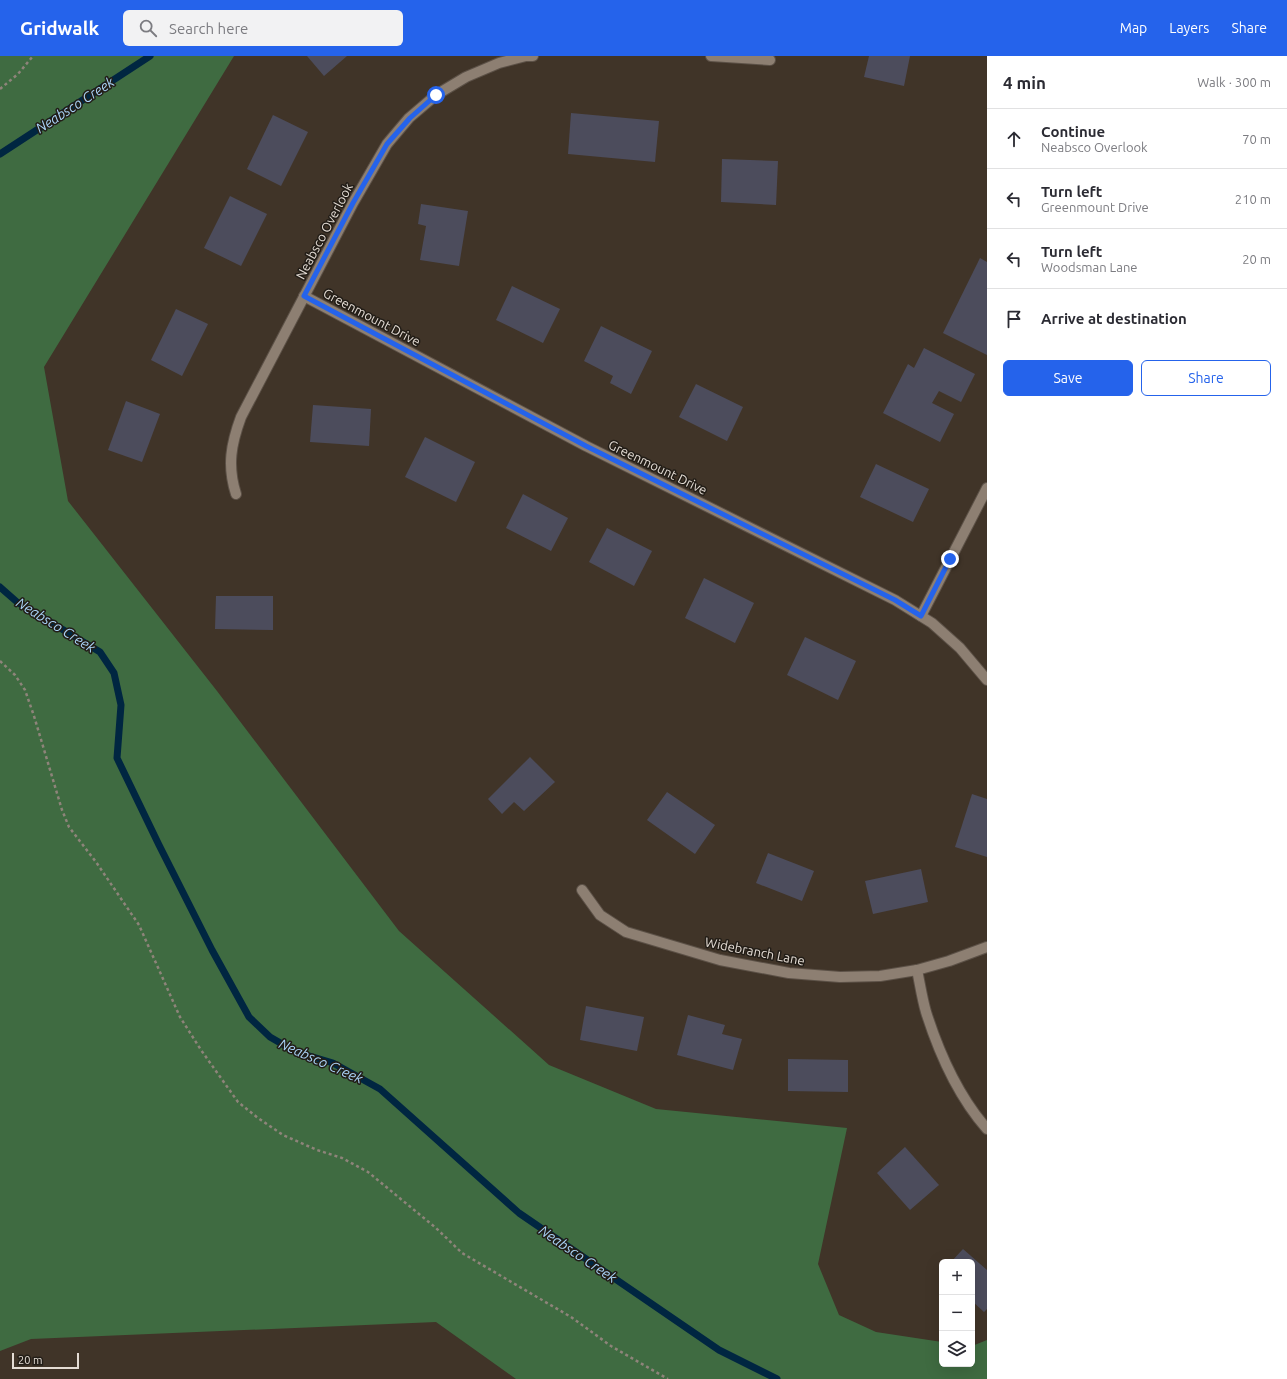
<!DOCTYPE html>
<meta charset="utf-8">
<style>
body{margin:0;font-family:Ubuntu,sans-serif;background:#f2f2f3;color:#2b2b33}
.controls{position:absolute;right:12px;bottom:12px;display:grid;overflow:hidden;border-radius:6px;box-shadow:0 4px 16px #0002}
.controls button{width:36px;height:36px;display:grid;place-items:center;padding:0;border:0;border-bottom:1px solid #e1e1e2;background:#fff;color:#2b2b33;font:20px sans-serif}
.scale{position:absolute;left:12px;bottom:10px;width:67px;box-sizing:border-box;padding-left:4px;border:2px solid #e4dcd4;border-top:0;font-size:11px;line-height:14px;white-space:nowrap;color:#e4dcd4;-webkit-text-stroke:3px #221d17;paint-order:stroke}
.stop{position:absolute;width:12px;height:12px;margin:-9px;border:3px solid #2563eb;border-radius:50%;background:#fff}
.stop.end{background:#2563eb;border-color:#fff;box-shadow:0 1px 4px #0008}
.list{margin:0;padding:0;list-style:none}
h2{display:flex;justify-content:space-between;align-items:center;height:52px;margin:0;padding:0 16px;font-size:17px}
h2 small{font-size:13px;font-weight:400;color:#7c7c81}
.list li{display:grid;grid-template-columns:26px 1fr auto;gap:12px;align-items:center;box-sizing:border-box;height:60px;padding:0 16px;border-top:1px solid #e1e1e2}
.list b{display:block;font-size:15px;white-space:nowrap}
.list p{margin:0;font-size:13px;white-space:nowrap;color:#7c7c81}
.list em{font-size:13px;font-style:normal;color:#7c7c81}
.actions{display:flex;gap:8px;padding:12px 16px}
.actions a{flex:1;padding:9px 0;border:1px solid #2563eb;border-radius:6px;text-align:center;font-size:14px;color:#2563eb}
.actions .main{background:#2563eb;color:#fff}
.icon{flex:none;width:22px;height:22px;fill:none;stroke:currentColor;stroke-width:2;stroke-linecap:round;stroke-linejoin:round}
.map{position:relative;flex:none;width:987px;height:1323px;overflow:hidden}
header{display:flex;align-items:center;gap:24px;box-sizing:border-box;height:56px;padding:0 20px;background:#2563eb;color:#fff}
header strong{font-size:19px}
nav{display:flex;gap:22px;margin-inline-start:auto;font-size:14px}
.search{width:280px;height:36px;background:#f2f2f3;display:flex;align-items:center;gap:10px;box-sizing:border-box;padding:0 14px;border-radius:6px;color:#7c7c81;font-size:15px}
main{display:flex}
aside{flex:1;background:#fff}
.map>svg:first-child{display:block}
.forest{fill:#3f6b41}
.lines{fill:none;stroke-linecap:round;stroke-linejoin:round}
.stream{stroke:#002641;stroke-width:7}
.building{fill:#4c4c5c}
.street-casing{stroke:#5c5147;stroke-width:12}
.path{stroke:#8e847a;stroke-width:2.5;stroke-dasharray:3 3;stroke-linecap:butt}
.street{stroke:#8d7f72;stroke-width:10}
.route{stroke:#2563eb;stroke-width:5}
.labels{text-anchor:middle;stroke-width:3;stroke-linejoin:round;paint-order:stroke}
.street-label{font-size:13px;fill:#e4dcd4;stroke:#221d17}
.water-label{font-size:14px;font-style:italic;fill:#a9d3f7;stroke:#221d17}
</style>
<header>
<strong>Gridwalk</strong>
<div class="search"><svg class="icon" aria-label="search" viewBox="0 0 24 24"><circle cx="10" cy="10" r="6"/><path d="M15 15l6 6"/></svg>Search here</div>
<nav><a>Map</a><a>Layers</a><a>Share</a></nav>
</header>
<main>
<div class="map">
<svg width="987" height="1323" viewBox="0 0 987 1323">
<rect width="100%" height="100%" fill="#403428"/>
<polygon class="forest" points="0,0 234,0 44,311 68,445 217,635 399,875 549,1009 656,1053 847,1072 818,1208 839,1259 876,1276 942,1286 942,1308 972,1308 972,1290 987,1284 987,1323 516,1323 436,1266 31,1283 0,1295"/>
<g class="lines">
<g class="stream">
<polyline points="0,98 150,0"/>
<polyline points="0,531 17,546 100,596 114,617 121,649 117,702 159,789 212,894 249,961 270,981 296,996 333,1007 380,1033 519,1157 719,1294 777,1323"/>
</g>
</g>
<g class="building">
<polygon points="307,0 347,0 324,20"/>
<polygon points="869,0 910,0 904,30 864,21"/>
<polygon points="571,57 659,65 655,106 568,98"/>
<polygon points="273,59 308,76 281,130 247,113"/>
<polygon points="722,103 778,105 776,149 721,146"/>
<polygon points="230,140 267,158 241,210 204,192"/>
<polygon points="421,148 468,155 459,210 420,204 426,170 418,168"/>
<polygon points="980,202 987,206 987,299 943,277"/>
<polygon points="512,230 560,253 543,287 496,264"/>
<polygon points="176,253 208,268 182,320 151,304"/>
<polygon points="601,270 652,295 631,338 610,327 613,320 584,305"/>
<polygon points="924,292 975,318 961,346 939,335 932,347 954,358 940,386 883,357 908,308 914,312"/>
<polygon points="696,328 743,351 727,385 679,361"/>
<polygon points="126,345 160,358 142,406 108,394"/>
<polygon points="313,349 371,353 369,390 310,386"/>
<polygon points="425,381 475,406 456,446 405,421"/>
<polygon points="876,408 929,433 913,466 860,441"/>
<polygon points="523,438 568,462 551,495 506,472"/>
<polygon points="607,472 652,495 634,530 589,506"/>
<polygon points="704,522 754,547 735,587 685,562"/>
<polygon points="216,540 273,540 273,574 215,573"/>
<polygon points="805,581 856,605 838,644 787,619"/>
<polygon points="530,701 555,726 524,755 514,746 502,758 488,743"/>
<polygon points="667,736 715,769 695,798 647,764"/>
<polygon points="972,738 987,743 987,801 955,791"/>
<polygon points="768,797 814,815 802,845 756,827"/>
<polygon points="921,813 928,846 873,858 865,825"/>
<polygon points="586,950 644,961 637,995 580,984"/>
<polygon points="688,959 725,969 722,978 742,983 733,1014 677,999"/>
<polygon points="788,1003 848,1004 848,1036 788,1035"/>
<polygon points="905,1091 939,1129 910,1154 877,1117"/>
<polygon points="963,1193 987,1214 987,1253 984,1256 972,1245 972,1206 951,1206"/>
</g>
<g class="lines">
<defs>
<g id="street">
<polyline points="711,0 770,4"/>
<polyline points="304,240 586,390 895,544 932,567 960,592 987,624"/>
<path d="M236 438C227 410 231 388 241 361L353 147 387 88 409 62 436 39 466 21 499 7 526 0H533"/>
<polyline points="921,560 987,432"/>
<polyline points="582,834 600,859 626,876 720,904 789,917 840,921 880,920 917,914 949,905 987,891"/>
<path d="M917 914C920 928 922 942 926 956 939 997 958 1040 987 1073"/>
</g>
</defs>
<use href="#street" class="street-casing"/>
<g class="path">
<polyline points="0,33 18,18 33,0"/>
<polyline points="0,605 15,619 25,634 34,660 62,754 69,771 96,806 139,869 180,961 201,994 238,1046 258,1062 283,1079 317,1094 342,1102 368,1116 436,1172 462,1197 571,1261 611,1290 668,1323"/>
</g>
<use href="#street" class="street"/>
</g>
<g class="lines">
<polyline class="route" points="436,39 410,62 387,88 353,147 304,240 586,390 895,544 921,560 950,503"/>
</g>
<g class="labels">
<g class="street-label">
<text transform="translate(324 175) rotate(-62)" y="5">Neabsco Overlook</text>
<text transform="translate(372 261) rotate(28)" y="5">Greenmount Drive</text>
<text transform="translate(658 411) rotate(26)" y="5">Greenmount Drive</text>
<text transform="translate(755 895) rotate(11)" y="5">Widebranch Lane</text>
</g>
<g class="water-label">
<text transform="translate(75 49) rotate(-33)" y="5">Neabsco Creek</text>
<text transform="translate(56 569) rotate(32)" y="5">Neabsco Creek</text>
<text transform="translate(321 1005) rotate(24)" y="5">Neabsco Creek</text>
<text transform="translate(578 1198) rotate(34)" y="5">Neabsco Creek</text>
</g>
</g>
</svg>
<div class="controls">
<button>+</button>
<button>−</button>
<button><svg class="icon" aria-label="layers" viewBox="0 0 24 24"><path d="M12 4l9 5-9 5-9-5zM3 14l9 5 9-5"/></svg></button>
</div>
<div class="scale">20 m</div>
<div class="stop" style="left:436px;top:39px"></div>
<div class="stop end" style="left:950px;top:503px"></div>
</div>
<aside>
<h2>4 min<small>Walk · 300 m</small></h2>
<ul class="list">
<li><svg class="icon" aria-label="ahead" viewBox="0 0 24 24"><path d="M12 20V5M6 11l6-6 6 6"/></svg><div><b>Continue</b><p>Neabsco Overlook</p></div><em>70 m</em></li>
<li><svg class="icon" aria-label="left" viewBox="0 0 24 24"><path d="M17 20v-9H6M10 6l-5 5 5 5"/></svg><div><b>Turn left</b><p>Greenmount Drive</p></div><em>210 m</em></li>
<li><svg class="icon" aria-label="left" viewBox="0 0 24 24"><path d="M17 20v-9H6M10 6l-5 5 5 5"/></svg><div><b>Turn left</b><p>Woodsman Lane</p></div><em>20 m</em></li>
<li><svg class="icon" aria-label="arrive" viewBox="0 0 24 24"><path d="M6 21V4h12l-3 4 3 4H6"/></svg><div><b>Arrive at destination</b></div></li>
</ul>
<div class="actions"><a class="main">Save</a><a>Share</a></div>
</aside>
</main>
